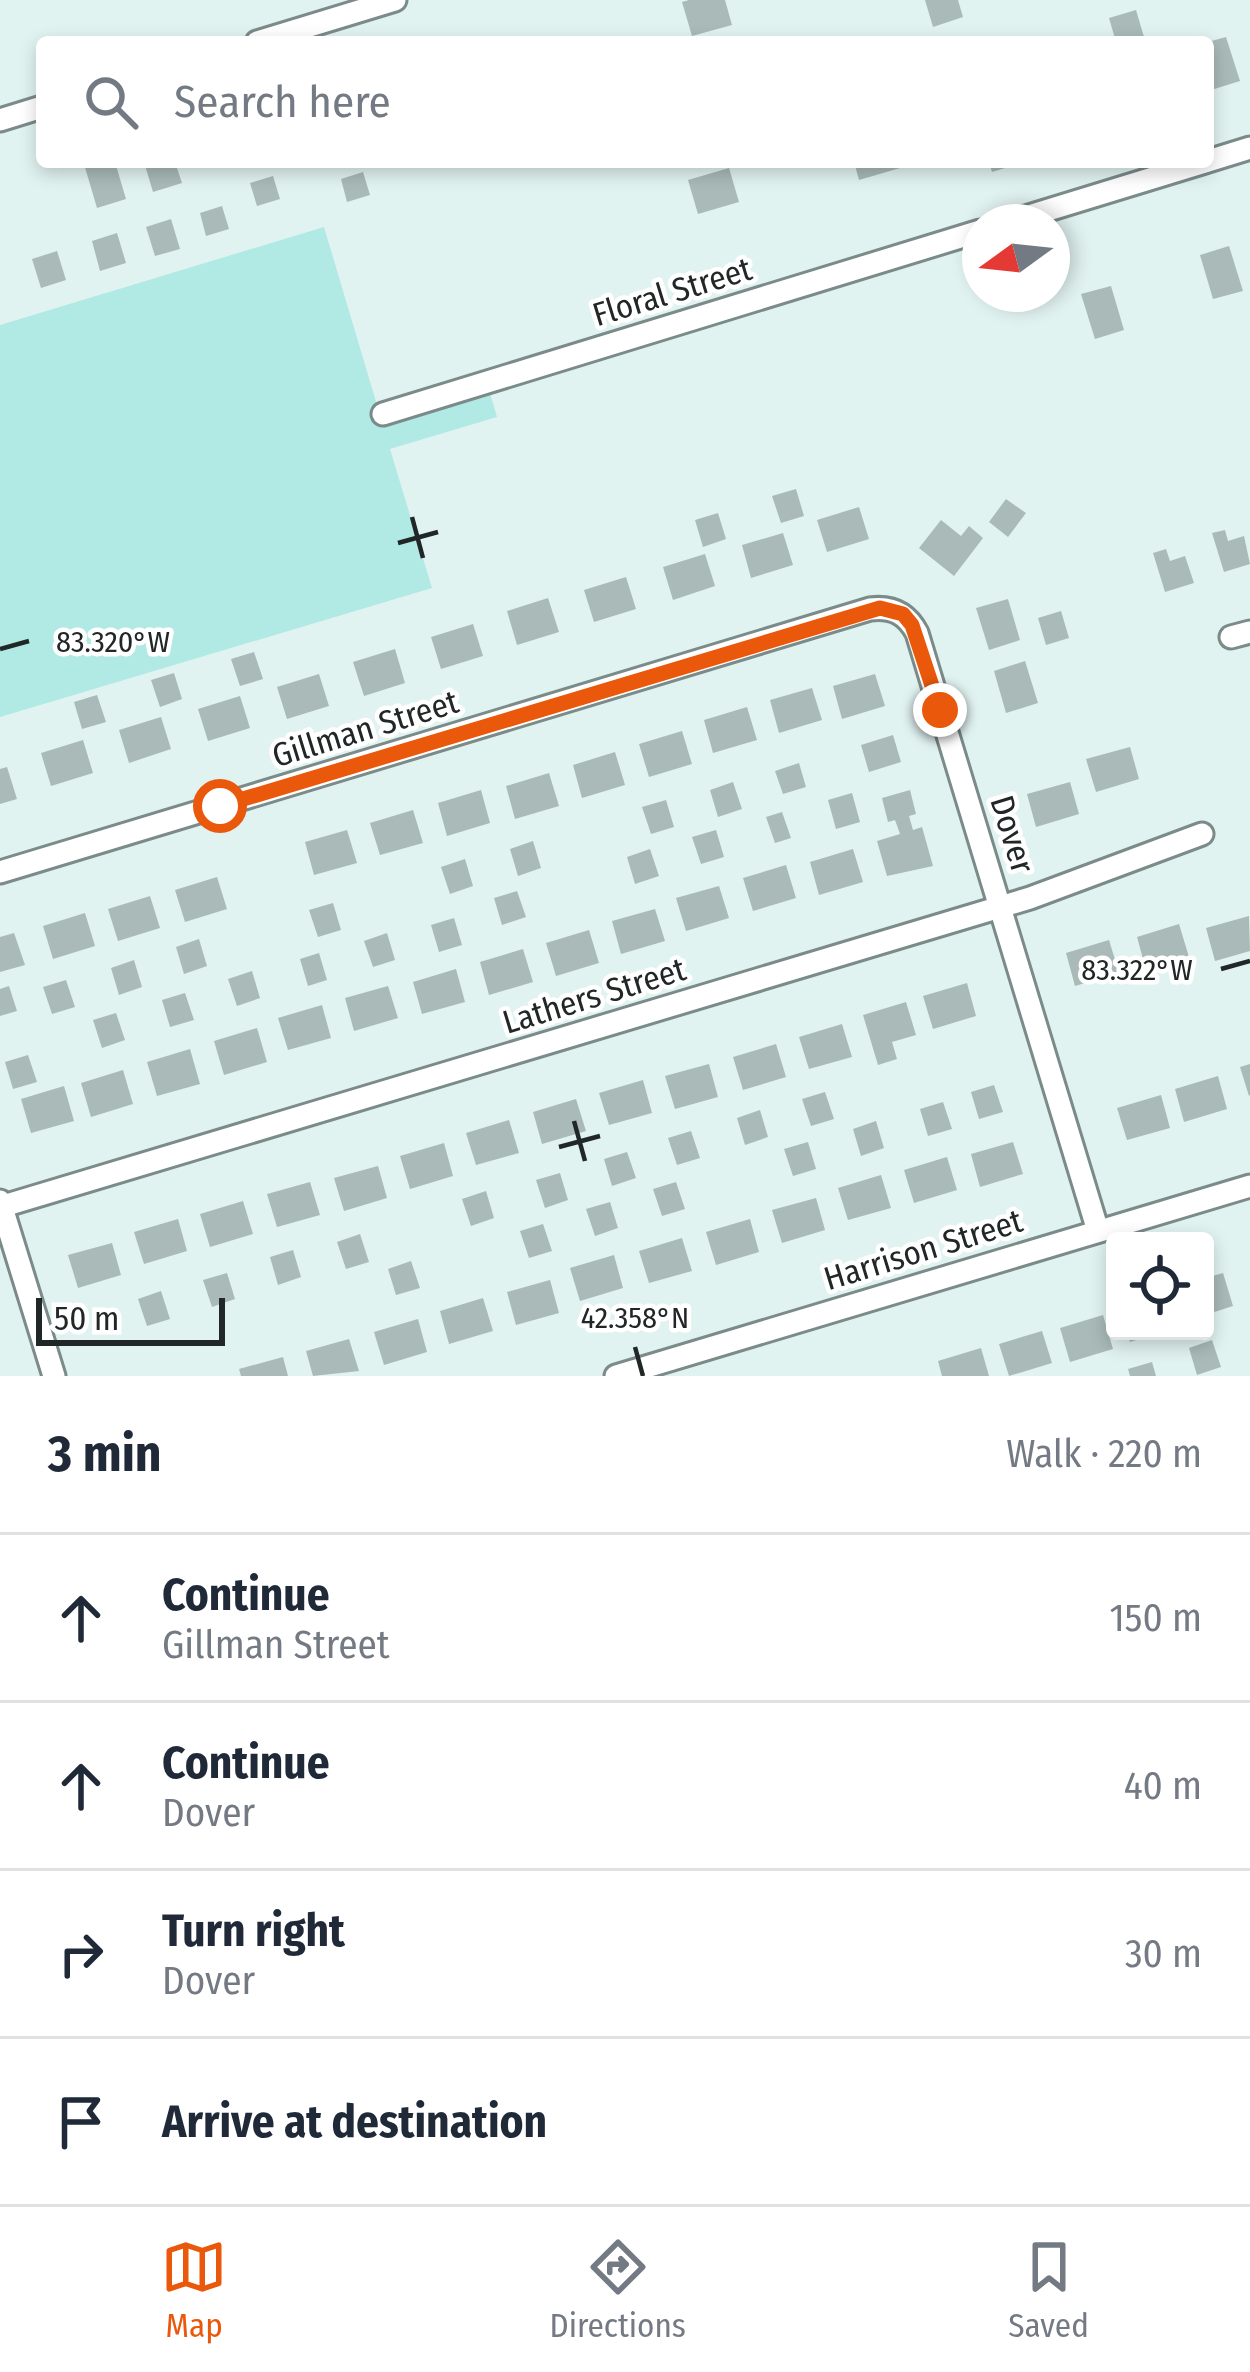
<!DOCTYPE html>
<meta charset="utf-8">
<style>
body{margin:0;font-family:"Fira Sans Condensed",sans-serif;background:#f6f6f7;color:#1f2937}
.controls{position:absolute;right:36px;bottom:36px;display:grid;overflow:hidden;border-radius:12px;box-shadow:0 6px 18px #0003}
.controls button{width:108px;height:108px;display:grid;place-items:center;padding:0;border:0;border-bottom:3px solid #e0e1e3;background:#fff;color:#1f2937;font:60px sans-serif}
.compass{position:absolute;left:962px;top:204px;width:108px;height:108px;border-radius:50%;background:#fff;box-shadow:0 6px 18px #0003;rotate:255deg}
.scale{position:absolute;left:36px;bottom:30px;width:189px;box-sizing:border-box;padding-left:12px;border:6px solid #202726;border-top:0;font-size:33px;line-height:42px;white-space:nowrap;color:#202726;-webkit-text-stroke:9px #fff;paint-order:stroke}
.stop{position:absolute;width:36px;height:36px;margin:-27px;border:9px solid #ea580c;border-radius:50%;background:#fff}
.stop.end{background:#ea580c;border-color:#fff;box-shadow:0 3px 12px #0008}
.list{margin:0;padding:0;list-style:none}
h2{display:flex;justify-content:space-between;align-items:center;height:156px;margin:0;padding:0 48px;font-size:51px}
h2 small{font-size:39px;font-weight:400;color:#747a83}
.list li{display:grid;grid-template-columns:78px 1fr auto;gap:36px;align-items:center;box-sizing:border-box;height:168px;padding:0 48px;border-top:3px solid #e0e1e3}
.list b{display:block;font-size:45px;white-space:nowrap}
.list p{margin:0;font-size:39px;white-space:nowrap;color:#747a83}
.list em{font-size:39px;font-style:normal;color:#747a83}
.icon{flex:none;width:66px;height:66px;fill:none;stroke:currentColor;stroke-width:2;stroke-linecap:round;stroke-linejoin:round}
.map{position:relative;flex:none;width:1250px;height:1376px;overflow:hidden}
.search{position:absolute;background:#fff;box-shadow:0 6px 18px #0003;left:36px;right:36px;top:36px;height:132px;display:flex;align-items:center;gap:30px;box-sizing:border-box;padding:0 42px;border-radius:12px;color:#747a83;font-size:45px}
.sheet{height:828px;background:#fff}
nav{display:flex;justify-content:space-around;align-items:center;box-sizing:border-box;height:168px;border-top:3px solid #e0e1e3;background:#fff;font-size:33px;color:#747a83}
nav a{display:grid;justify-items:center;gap:6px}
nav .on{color:#ea580c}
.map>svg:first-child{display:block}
.green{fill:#b1e9e4}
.building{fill:#a9bab8}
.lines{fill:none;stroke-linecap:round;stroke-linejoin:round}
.street-casing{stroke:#7a8b89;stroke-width:27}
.street{stroke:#fff;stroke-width:21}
.route{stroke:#ea580c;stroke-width:15}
.ticks{fill:none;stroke:#202726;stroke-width:4.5}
.labels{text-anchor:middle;stroke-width:9;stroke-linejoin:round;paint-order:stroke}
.street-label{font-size:33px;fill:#202726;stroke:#fff}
.ticks-label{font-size:30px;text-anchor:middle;fill:#202726;stroke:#fff;stroke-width:9;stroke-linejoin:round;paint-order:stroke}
</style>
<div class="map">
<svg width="1250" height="1376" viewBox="0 0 1250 1376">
<rect width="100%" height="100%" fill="#e1f3f1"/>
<polygon class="green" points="324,227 380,415 487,383 497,417 390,449 432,588 0,717 0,325"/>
<g class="building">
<polygon points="689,0 725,0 732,25 692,36 682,2"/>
<polygon points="925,0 958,0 963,17 933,27"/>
<polygon points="1136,10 1144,37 1116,42 1109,18"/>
<polygon points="1226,37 1240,81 1208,91 1208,42"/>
<polygon points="91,162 115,162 126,199 97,208 84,164"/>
<polygon points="144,162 175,162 182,183 153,192"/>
<polygon points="854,162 898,162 900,168 859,180"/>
<polygon points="989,162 1021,162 1021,163 992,172"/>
<polygon points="729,168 739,202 698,214 688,180"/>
<polygon points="363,172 370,195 347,202 341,179"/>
<polygon points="273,176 280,199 257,206 250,183"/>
<polygon points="222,206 229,229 206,236 200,213"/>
<polygon points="171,219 180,249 155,256 146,227"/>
<polygon points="117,233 126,263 100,271 92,241"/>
<polygon points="1229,246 1243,291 1213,299 1200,255"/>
<polygon points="57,251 66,280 41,288 32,259"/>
<polygon points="1111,286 1124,330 1095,339 1081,294"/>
<polygon points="796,489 804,516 781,523 772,496"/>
<polygon points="1006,499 1026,513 1008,537 989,522"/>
<polygon points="859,507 869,539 827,552 817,520"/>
<polygon points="718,513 726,539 703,547 695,520"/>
<polygon points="941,520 961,536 969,526 983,538 954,576 919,548"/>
<polygon points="1225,530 1228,541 1244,536 1250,564 1224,572 1212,533"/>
<polygon points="783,533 793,565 751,578 742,545"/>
<polygon points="1166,549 1170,561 1185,556 1194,583 1165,592 1153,553"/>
<polygon points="705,554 715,586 673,600 663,567"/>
<polygon points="626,577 636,609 594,622 584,590"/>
<polygon points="548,598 559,632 517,645 507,611"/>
<polygon points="1008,599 1020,640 989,650 976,608"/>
<polygon points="1061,611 1069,638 1046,645 1038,618"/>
<polygon points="473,624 483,656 441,669 431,637"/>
<polygon points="395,649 405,683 364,696 353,662"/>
<polygon points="254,652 263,679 240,686 231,659"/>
<polygon points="1025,661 1038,703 1006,713 994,671"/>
<polygon points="174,673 182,699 160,707 151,680"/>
<polygon points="319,674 329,706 287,719 277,687"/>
<polygon points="875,674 885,706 842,719 833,686"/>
<polygon points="812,688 822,720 779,733 770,700"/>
<polygon points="97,695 106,722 82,729 74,702"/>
<polygon points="240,696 250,728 208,741 198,709"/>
<polygon points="747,707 757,740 713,753 704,720"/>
<polygon points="161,717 171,749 129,763 119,730"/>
<polygon points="682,731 692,764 649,777 639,744"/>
<polygon points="893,735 901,762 869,772 861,745"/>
<polygon points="83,740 93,773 51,786 41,753"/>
<polygon points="1130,747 1139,779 1096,792 1086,759"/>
<polygon points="615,752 625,785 582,798 573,765"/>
<polygon points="799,763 806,787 783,794 775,771"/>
<polygon points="7,767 17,799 0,804 0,769"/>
<polygon points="549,773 559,806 515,819 506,786"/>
<polygon points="733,782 742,809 718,817 710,790"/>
<polygon points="1070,782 1079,814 1036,827 1027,794"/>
<polygon points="481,790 490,823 447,836 438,803"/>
<polygon points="910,790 916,814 909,816 913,830 922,827 933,866 887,876 877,841 900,834 895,820 888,822 882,798"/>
<polygon points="852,793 860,822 836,829 828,800"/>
<polygon points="666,800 674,827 651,834 642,807"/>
<polygon points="413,810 423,843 380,855 370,823"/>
<polygon points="782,812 791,838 775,843 766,817"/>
<polygon points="347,830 357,863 314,875 305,842"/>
<polygon points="716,830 724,857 701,864 692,837"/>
<polygon points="533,841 541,868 518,876 510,849"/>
<polygon points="650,849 659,876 635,884 627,857"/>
<polygon points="853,849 863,882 819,895 810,862"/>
<polygon points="465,859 473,886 450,894 441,867"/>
<polygon points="786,865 796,898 753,911 743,878"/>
<polygon points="217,877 227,909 185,922 175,890"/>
<polygon points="719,886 729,918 686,931 676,898"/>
<polygon points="517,891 526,917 502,925 494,898"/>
<polygon points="150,896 160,928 118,941 108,909"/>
<polygon points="333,903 341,930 318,937 309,910"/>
<polygon points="655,909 665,941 621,954 612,921"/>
<polygon points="85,913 95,946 53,959 43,926"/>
<polygon points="1249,916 1250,951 1215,961 1206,928"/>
<polygon points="454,918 462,945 439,952 431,925"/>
<polygon points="1179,924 1189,957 1146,970 1137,937"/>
<polygon points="589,930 599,963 556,976 546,943"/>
<polygon points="14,933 25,965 0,972 0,937"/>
<polygon points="387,933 395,960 373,967 364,941"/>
<polygon points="199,939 207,966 184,974 176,947"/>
<polygon points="1109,940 1119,973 1075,986 1066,953"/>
<polygon points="523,949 533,982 489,995 480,962"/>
<polygon points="319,953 327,980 308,986 300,959"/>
<polygon points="134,960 142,987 119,995 111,968"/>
<polygon points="456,969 465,1002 422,1014 413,982"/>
<polygon points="252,971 260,998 237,1006 228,979"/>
<polygon points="66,980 75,1007 52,1014 43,987"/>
<polygon points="967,983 976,1016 933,1029 923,996"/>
<polygon points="9,986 17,1011 0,1016 0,989"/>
<polygon points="388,986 398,1018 354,1031 345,998"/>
<polygon points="185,993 194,1020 170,1027 162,1000"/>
<polygon points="906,1002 916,1035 892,1042 897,1059 878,1065 863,1015"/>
<polygon points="322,1005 331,1038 288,1050 278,1018"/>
<polygon points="116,1013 125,1040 102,1048 93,1020"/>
<polygon points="842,1024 852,1057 809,1069 799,1037"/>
<polygon points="257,1028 267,1062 224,1075 214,1041"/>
<polygon points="776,1044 786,1077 743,1090 733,1057"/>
<polygon points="190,1049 200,1084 157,1096 147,1062"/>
<polygon points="28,1055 37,1082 13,1089 5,1062"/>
<polygon points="709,1064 718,1097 675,1109 665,1076"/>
<polygon points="1250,1064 1250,1095 1249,1096 1240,1067"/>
<polygon points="123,1070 133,1104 91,1117 81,1083"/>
<polygon points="1218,1076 1227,1109 1184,1122 1175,1089"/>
<polygon points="643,1080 652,1113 609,1125 599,1093"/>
<polygon points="994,1085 1003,1112 979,1119 971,1092"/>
<polygon points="64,1086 74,1121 31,1133 21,1099"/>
<polygon points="825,1092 834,1119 811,1126 802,1099"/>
<polygon points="1161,1095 1170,1128 1127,1140 1117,1108"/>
<polygon points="576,1099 586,1131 542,1144 533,1112"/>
<polygon points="943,1102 952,1129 928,1136 920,1109"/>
<polygon points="760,1110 768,1137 745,1145 737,1118"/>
<polygon points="509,1120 519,1153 476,1165 466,1133"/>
<polygon points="876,1121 884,1148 861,1156 853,1129"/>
<polygon points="691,1131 700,1158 677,1165 668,1138"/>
<polygon points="808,1142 816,1169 793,1176 784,1149"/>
<polygon points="1013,1142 1023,1174 980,1187 971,1154"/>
<polygon points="444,1143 453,1176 410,1189 400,1156"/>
<polygon points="627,1152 636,1178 612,1186 604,1159"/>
<polygon points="947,1157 957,1190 914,1203 904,1170"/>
<polygon points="378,1166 387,1198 344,1211 334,1178"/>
<polygon points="560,1173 568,1200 545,1208 536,1180"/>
<polygon points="881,1175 891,1208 848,1220 838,1188"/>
<polygon points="310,1182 320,1215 277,1227 267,1194"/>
<polygon points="676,1182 685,1209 662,1216 653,1189"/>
<polygon points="486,1191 494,1218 471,1226 462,1199"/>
<polygon points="816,1198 825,1230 782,1243 772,1210"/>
<polygon points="243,1201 253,1234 210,1247 200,1214"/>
<polygon points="610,1202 618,1228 595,1236 586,1209"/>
<polygon points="178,1219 187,1251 144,1264 134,1232"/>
<polygon points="750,1219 759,1252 716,1265 706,1232"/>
<polygon points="543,1224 552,1251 529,1258 520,1231"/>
<polygon points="360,1234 369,1262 346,1269 337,1242"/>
<polygon points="682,1238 692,1271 649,1283 639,1251"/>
<polygon points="112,1243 121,1275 78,1288 68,1255"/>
<polygon points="293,1250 301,1277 278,1285 270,1257"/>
<polygon points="614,1255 623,1288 580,1301 570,1268"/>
<polygon points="411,1261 420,1288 396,1295 388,1269"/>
<polygon points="227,1273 235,1299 212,1307 203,1280"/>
<polygon points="1223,1273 1233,1306 1205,1315 1205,1278"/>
<polygon points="550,1280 559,1313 516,1325 507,1292"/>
<polygon points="161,1291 170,1319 147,1326 138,1299"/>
<polygon points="483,1298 493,1331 449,1344 440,1311"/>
<polygon points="1103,1315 1113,1349 1070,1362 1060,1328"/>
<polygon points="418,1319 427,1352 384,1365 374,1332"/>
<polygon points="1042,1331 1052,1363 1009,1376 999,1344"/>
<polygon points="1127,1331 1162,1331 1162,1332 1130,1342"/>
<polygon points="349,1339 359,1371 313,1376 306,1351"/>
<polygon points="1212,1340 1221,1367 1197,1375 1189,1348"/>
<polygon points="981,1348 989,1376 942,1376 938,1361"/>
<polygon points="283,1357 288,1376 241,1376 239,1369"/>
<polygon points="1152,1362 1156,1376 1130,1376 1128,1369"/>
</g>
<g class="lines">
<defs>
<g id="street">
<polyline points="257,42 395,0"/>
<polyline points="0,120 42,107"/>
<polyline points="1208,161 1250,148"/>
<polyline points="1009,222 1205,162"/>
<polyline points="383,414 980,231"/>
<polyline points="1231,637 1250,632"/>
<path d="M0 872 870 609C892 606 907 614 917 633L1098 1231"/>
<polyline points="0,1201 54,1376"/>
<polyline points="0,1207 1030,898 1202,834"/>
<polyline points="616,1376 1250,1186"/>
</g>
</defs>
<use href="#street" class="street-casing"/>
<use href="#street" class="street"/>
</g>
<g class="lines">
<polyline class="route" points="220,806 880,608 903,614 912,625 940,710"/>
</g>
<path class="ticks" d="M412 517 423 558M398 543 438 532M0 649 29 641M1221 969 1250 961M574 1121 585 1161M559 1147 600 1136M635 1347 643 1376"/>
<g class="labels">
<g class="street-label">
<text transform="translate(672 291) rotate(-17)" y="12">Floral Street</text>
<text transform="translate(365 728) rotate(-17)" y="12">Gillman Street</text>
<text transform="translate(1013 834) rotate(73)" y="12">Dover</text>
<text transform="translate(594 995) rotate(-17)" y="12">Lathers Street</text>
<text transform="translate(923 1249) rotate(-17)" y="12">Harrison Street</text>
</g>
</g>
<g class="ticks-label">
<text x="113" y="652">83.320°W</text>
<text x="1137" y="980">83.322°W</text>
<text x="635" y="1328">42.358°N</text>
</g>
</svg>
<div class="controls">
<button><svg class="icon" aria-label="locate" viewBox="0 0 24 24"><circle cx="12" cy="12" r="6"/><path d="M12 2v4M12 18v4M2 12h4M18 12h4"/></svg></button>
</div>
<svg class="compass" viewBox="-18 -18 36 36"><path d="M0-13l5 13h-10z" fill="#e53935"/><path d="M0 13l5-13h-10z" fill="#747a83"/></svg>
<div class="scale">50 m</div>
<div class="stop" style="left:220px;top:806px"></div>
<div class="stop end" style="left:940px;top:710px"></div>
<div class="search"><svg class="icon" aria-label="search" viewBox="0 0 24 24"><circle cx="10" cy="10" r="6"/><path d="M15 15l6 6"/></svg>Search here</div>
</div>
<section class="sheet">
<h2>3 min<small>Walk · 220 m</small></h2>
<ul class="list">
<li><svg class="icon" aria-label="ahead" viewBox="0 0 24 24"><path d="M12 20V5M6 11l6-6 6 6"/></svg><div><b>Continue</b><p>Gillman Street</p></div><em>150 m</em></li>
<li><svg class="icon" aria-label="ahead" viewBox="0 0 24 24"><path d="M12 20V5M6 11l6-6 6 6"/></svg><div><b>Continue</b><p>Dover</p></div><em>40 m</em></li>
<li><svg class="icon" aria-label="right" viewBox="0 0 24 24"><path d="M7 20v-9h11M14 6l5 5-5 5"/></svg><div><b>Turn right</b><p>Dover</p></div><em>30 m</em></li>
<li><svg class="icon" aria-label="arrive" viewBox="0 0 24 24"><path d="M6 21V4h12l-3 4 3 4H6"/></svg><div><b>Arrive at destination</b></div></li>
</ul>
</section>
<nav>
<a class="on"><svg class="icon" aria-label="map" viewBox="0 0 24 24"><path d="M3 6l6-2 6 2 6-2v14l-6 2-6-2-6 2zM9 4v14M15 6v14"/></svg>Map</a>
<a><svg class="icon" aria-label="directions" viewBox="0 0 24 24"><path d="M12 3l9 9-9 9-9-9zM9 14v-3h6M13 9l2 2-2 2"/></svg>Directions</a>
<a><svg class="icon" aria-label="saved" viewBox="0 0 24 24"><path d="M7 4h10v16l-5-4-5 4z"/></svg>Saved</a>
</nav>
